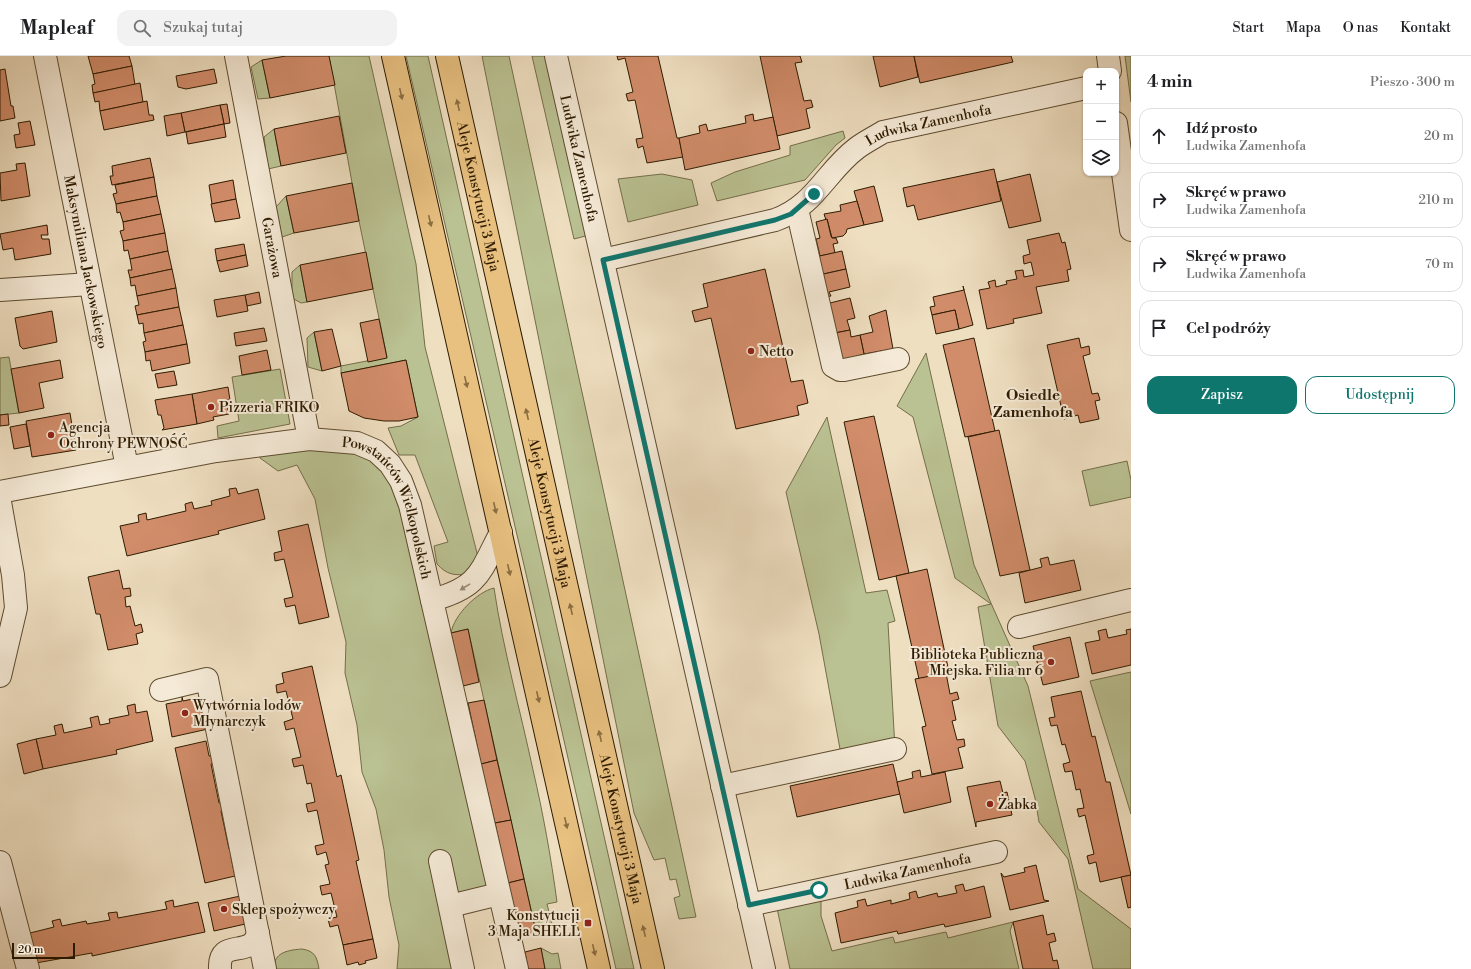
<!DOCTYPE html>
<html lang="pl">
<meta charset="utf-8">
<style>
body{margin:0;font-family:"Libre Bodoni",serif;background:#f2f2f2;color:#202124}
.controls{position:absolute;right:12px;top:12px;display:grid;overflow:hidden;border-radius:8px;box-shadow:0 1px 3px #0004}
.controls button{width:36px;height:36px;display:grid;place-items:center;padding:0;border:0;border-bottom:1px solid #e0e0e0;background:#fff;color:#202124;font:20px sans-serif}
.scale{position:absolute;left:12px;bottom:10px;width:63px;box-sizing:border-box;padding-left:4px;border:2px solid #2e1b00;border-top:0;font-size:11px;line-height:14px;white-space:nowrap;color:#2e1b00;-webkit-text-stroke:3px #f5ead7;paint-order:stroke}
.stop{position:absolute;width:12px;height:12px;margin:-9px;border:3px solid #0f766e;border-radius:50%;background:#fff}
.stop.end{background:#0f766e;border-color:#fff;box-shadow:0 1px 4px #0008}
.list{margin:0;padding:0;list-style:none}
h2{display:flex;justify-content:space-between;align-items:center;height:52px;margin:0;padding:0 16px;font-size:17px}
h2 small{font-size:13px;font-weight:400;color:#757577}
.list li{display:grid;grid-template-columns:26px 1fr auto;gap:12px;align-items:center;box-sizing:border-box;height:56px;margin:0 8px 8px;padding:0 8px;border:1px solid #e0e0e0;border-radius:12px}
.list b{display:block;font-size:15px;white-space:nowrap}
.list p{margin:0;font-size:13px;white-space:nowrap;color:#757577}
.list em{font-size:13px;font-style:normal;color:#757577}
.actions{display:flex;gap:8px;padding:12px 16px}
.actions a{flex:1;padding:9px 0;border:1px solid #0f766e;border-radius:12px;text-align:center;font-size:14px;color:#0f766e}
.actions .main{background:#0f766e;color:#fff}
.icon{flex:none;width:22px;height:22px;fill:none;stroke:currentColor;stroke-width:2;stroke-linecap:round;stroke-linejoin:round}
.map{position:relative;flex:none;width:1131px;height:913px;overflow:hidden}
header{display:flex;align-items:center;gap:24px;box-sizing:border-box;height:56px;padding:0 20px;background:#fff;border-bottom:1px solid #e0e0e0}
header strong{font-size:19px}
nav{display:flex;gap:22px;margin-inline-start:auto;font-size:14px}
.search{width:280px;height:36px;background:#f2f2f2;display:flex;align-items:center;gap:10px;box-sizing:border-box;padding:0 14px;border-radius:12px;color:#757577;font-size:15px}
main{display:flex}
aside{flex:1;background:#fff}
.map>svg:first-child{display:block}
.green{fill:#bac192;stroke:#746e49}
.building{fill:#d18c6a;stroke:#2e1b00}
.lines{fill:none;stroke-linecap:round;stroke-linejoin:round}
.minor-casing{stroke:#5e4c30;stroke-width:24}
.major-casing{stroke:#2e1b00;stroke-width:24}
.minor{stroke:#f5ead7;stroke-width:22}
.major{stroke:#e8c080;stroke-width:22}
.oneway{fill:#8b6e40}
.oneway2{fill:#9b8d76}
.route{stroke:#0f766e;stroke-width:5}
.poi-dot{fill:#8f2418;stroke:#f5ead7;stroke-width:1.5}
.labels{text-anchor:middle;stroke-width:4;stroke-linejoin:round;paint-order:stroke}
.street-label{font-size:14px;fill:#2e1b00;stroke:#f5ead7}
.poi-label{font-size:14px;fill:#2e1b00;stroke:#f5ead7;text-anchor:start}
.neighbourhood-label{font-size:15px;font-weight:bold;fill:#2e1b00;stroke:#f5ead7}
</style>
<header>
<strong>Mapleaf</strong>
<div class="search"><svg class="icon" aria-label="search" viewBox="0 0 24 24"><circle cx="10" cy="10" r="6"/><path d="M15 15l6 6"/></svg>Szukaj tutaj</div>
<nav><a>Start</a><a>Mapa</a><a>O nas</a><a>Kontakt</a></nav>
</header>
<main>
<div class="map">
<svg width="1131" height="913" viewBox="0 0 1131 913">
<rect width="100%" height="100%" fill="#efdfc1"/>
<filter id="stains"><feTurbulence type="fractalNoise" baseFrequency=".005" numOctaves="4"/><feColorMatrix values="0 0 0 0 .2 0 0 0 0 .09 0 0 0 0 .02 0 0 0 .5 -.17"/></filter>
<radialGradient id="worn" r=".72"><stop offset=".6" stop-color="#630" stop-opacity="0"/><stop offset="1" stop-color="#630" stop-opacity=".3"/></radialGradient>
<g class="green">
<path d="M329 0H369L416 208 425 291 478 501 469 517C455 521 446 518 437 508L434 490 448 486 415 399H399L388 372 401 370 418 361 406 304 341 317V310L387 301 359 165Z"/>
<polygon points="406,0 428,0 634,913 616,913 530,535"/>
<polygon points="482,0 509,0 696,861 679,863 674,842 680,840 676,823 670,824 665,802 654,804 634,757"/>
<polygon points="532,0 556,0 597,177 574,183"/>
<polygon points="1125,0 1131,0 1131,46"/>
<polygon points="262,4 270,42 258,43 251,11"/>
<polygon points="274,73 281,110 268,113 264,81"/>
<polygon points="843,75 845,82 836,89 805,124 717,145 711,127 735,116 790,99 790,90"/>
<polygon points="662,118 692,124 698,149 628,166 618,123"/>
<polygon points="286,140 294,177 282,181 276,151"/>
<polygon points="300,209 307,246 301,247 292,242 292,216"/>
<polygon points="314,276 322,315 308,311 307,282"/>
<polygon points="926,297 974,509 1028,630 1078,833 1131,873 1131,913 1093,913 1068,803 1039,766 1035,742 1025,705 998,670 978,551 991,548 955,522 913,361 897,350"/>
<polygon points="9,301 19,357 0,359 0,302"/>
<polygon points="280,313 290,368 218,382 217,370 239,365 232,321"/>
<polygon points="827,361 866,537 887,534 895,565 888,567 895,693 842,704 819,578 786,436"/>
<polygon points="309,383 390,408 499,838 450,850 463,913 397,913 399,889 389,841 384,794 376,753 362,716 357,669 345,617 346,586 328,512 315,443 297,409 278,415 260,402 261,388"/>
<polygon points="1127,405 1131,424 1131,441 1090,450 1082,415"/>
<path d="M494 532C503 593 520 653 533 714 543 757 551 801 557 846L547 848 552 868 546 869 536 876 468 573 451 577C454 559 477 536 494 532Z"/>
<polygon points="1131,616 1131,758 1090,625"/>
<polygon points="775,843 821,845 821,860 832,895 893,881 895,887 946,876 948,882 1013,866 1010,875 1019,913 790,913"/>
<polygon points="541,892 552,898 558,897 561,913 545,913"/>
<path d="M302 893C315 895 317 901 319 913H274C273 896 289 894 302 893Z"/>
</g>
<g class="building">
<polygon points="88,0 129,0 132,10 93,18"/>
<polygon points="286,0 329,0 335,29 270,42 262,4"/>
<polygon points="617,0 658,0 677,82 679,82 683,101 647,107 643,90 638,92 636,83 643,82 635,44 628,45 626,38 633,36 625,2 618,4"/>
<polygon points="760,0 800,0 802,6 795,7 804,45 811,44 813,51 806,53 810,72 777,80"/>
<polygon points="873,0 914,0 918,21 880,31"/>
<polygon points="914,0 1011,0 1013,6 920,27"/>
<polygon points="132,10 135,29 93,37 92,29 95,28 93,18"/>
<polygon points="5,13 11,50 13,50 15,62 0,65 0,14"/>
<polygon points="214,13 217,27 186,33 178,31 176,20"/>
<polygon points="140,27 143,46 100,55 99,45 95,46 93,37"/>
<polygon points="147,45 149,59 153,59 154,64 104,74 100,55"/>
<polygon points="227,48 230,67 224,68 220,49"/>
<polygon points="220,49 224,68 185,76 181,57"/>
<polygon points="181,57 185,76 167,80 164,60"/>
<polygon points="753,58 754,65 773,61 780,93 685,114 679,82 700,77 699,70 706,68 708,75 746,67 745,60"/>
<polygon points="339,60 346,97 281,110 274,73"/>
<polygon points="30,65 35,89 16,92 14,79 20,78 18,67"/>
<polygon points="224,68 226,81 188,88 186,76"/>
<polygon points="150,102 154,121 112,129 110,120 113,120 112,110"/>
<polygon points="25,107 30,140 1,145 0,117 17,114 16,108"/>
<polygon points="994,113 1001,145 918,164 914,149 907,151 903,132"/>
<polygon points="1030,118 1041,165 1009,172 997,126"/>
<polygon points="154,121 157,140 116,148 113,138 117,137 115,129"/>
<polygon points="233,124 236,143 212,148 209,129"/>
<polygon points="352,127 359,165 294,177 286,140"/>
<polygon points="874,130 883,165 864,169 854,135"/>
<polygon points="157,140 161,158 123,166 120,156 117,157 116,148"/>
<polygon points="236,143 240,162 215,166 211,148"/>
<polygon points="857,145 864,169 847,173 846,177 843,180 832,182 827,163 826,164 824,158 841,155 840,149"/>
<polygon points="161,158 165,177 123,185 120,175 124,174 123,166"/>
<polygon points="827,163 831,180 832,182 836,182 838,187 833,188 835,197 820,200 816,183 820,182 816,166"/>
<polygon points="47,169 48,179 41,179 42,183 49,183 51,198 15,204 13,192 3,194 0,178"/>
<polygon points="165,177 168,195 130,203 128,194 124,195 123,185"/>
<polygon points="1059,177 1062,187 1065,186 1071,213 1067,214 1069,225 1036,231 1042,257 1013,263 1014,267 987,273 979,234 990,232 988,226 995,224 996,231 1007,228 1006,225 1017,223 1015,215 1023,214 1024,221 1034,219 1031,206 1024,208 1023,200 1030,198 1027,184"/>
<polygon points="244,188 246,199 217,205 215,193"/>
<polygon points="168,195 172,213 130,222 128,214 132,214 130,203"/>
<polygon points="842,195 846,213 819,219 815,201"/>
<polygon points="366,196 373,233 307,246 300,209"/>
<polygon points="246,199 248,210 220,216 217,205"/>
<polygon points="172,213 176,232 137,240 135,229 131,230 130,222"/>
<polygon points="765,213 791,326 803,324 808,347 797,350 799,359 736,373 711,262 695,266 692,255 708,251 703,228"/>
<polygon points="846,213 850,231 829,236 831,240 820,242 819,219"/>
<polygon points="963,230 973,269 959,273 955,254 932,259 930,251 935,250 933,241 964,234"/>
<polygon points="176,232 179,251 137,259 135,250 139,249 137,240"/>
<polygon points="259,236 261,247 247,250 245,239"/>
<polygon points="245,239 248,255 217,261 214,244"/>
<polygon points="850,242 855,262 847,264 850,274 835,277 826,248"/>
<polygon points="179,251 183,269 144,277 143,267 139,268 137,259"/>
<polygon points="886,254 893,293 864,298 860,279 873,276 869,260"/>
<polygon points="955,254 959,273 936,278 932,259"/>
<polygon points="52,255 57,286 23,293 20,290 15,262"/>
<polygon points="379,263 387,302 368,306 360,267"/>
<polygon points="183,269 187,288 145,296 143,286 146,285 144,277"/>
<polygon points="264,272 267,285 236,290 234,277"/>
<polygon points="332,273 341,310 322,315 314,276"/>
<polygon points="850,274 851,281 860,279 864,298 840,305 835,277"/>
<polygon points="974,282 995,375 965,381 943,289"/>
<polygon points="1079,282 1081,292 1089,290 1090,298 1083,300 1092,338 1098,337 1100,344 1095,345 1099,363 1080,367 1078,359 1064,363 1047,289"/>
<polygon points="187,288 190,307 152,315 150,304 146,305 145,296"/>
<polygon points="267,294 271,314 242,319 239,300"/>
<polygon points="60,304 63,322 39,327 44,352 19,357 11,313"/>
<polygon points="406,304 418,361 399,365 384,365 364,362 349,355 341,317"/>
<polygon points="174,315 177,329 158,332 155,318"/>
<polygon points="228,331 230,344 226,344 229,358 213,361 214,364 197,368 192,338"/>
<polygon points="192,338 197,368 162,374 164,372 161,359 158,359 155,344"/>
<polygon points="70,357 76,394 32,401 26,365"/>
<polygon points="8,358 9,369 0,370 0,359"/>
<polygon points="874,360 909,517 879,524 844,366"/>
<polygon points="26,368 30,390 14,393 10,371"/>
<polygon points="999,374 1030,514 1000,520 968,381"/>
<polygon points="236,432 238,438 258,433 265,463 218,475 219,478 127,500 120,470 139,466 138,459 146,457 147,464 186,455 185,448 192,446 194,453 212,449 211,445 230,440 229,433"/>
<polygon points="308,468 329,561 299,568 295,549 286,551 284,543 293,541 284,503 275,505 274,497 282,495 278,475"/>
<polygon points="1048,501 1050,509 1074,504 1081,534 1025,547 1019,517 1042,511 1040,503"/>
<polygon points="927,513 949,616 919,623 896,520"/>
<polygon points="119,514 123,533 130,532 131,540 125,541 126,551 130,550 135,570 141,568 143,576 136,578 138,588 108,594 100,558 96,558 88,521"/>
<polygon points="468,573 479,626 463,630 451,577"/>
<polygon points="1106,573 1108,582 1127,578 1126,574 1131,573 1131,609 1092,618 1085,587 1100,584 1098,575"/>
<polygon points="1070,581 1079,621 1043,629 1033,590"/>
<polygon points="312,610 337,721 341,719 359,804 356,805 373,883 343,889 338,869 330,871 328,863 337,861 331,837 322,839 320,830 330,828 325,809 329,808 326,796 317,799 315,790 324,788 317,754 308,756 306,748 315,746 311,727 307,728 303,709 294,711 292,703 301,701 294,672 286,674 284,666 293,663 286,635 277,637 276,629 284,627 282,617"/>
<polygon points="946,617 950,638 957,636 959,643 952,645 956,664 952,665 957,684 964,683 965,690 958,692 963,712 932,718 922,671 926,670 915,623"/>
<polygon points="1081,635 1092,681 1095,680 1106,726 1110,726 1131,819 1100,826 1096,806 1089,808 1087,800 1094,798 1085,759 1079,761 1077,753 1084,752 1080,733 1076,734 1072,715 1065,716 1063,708 1070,706 1065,688 1062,689 1057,669 1051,670 1049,662 1055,661 1051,641"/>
<polygon points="182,641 183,645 202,641 198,643 200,654 205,653 208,673 172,681 166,648 182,645"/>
<polygon points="484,644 497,704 481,708 468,647"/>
<polygon points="135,648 136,657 147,655 153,685 116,694 117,698 43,713 36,683 56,679 54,670 62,668 64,677 92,671 90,662 98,660 100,669 110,667 109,663 129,659 127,650"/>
<polygon points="36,683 43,713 24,718 17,688"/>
<polygon points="206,685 209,700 216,699 218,706 211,708 219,747 226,746 228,753 221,755 229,793 236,792 238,800 231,801 235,820 205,827 175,692"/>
<polygon points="497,704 511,764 495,767 481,708"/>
<polygon points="893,708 900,738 797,761 790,730"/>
<polygon points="920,714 921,721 945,716 951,746 904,757 897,726 913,722 912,716"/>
<polygon points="1000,725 1003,737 1007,736 1012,759 976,766 976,771 967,731"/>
<polygon points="511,764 524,823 508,827 495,767"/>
<polygon points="1036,809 1044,844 1049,845 1010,854 1001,817 1004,821 1025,816 1024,812"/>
<polygon points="1131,819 1131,851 1128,852 1121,821"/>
<polygon points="524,823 536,876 520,879 508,827"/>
<polygon points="963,828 965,835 984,830 991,861 945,871 944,868 898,878 897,875 841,887 835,857 858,851 857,845 865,843 867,850 891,844 891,848 910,843 909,837 916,835 918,842 937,837 938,841 957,837 955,830"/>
<polygon points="245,839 250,867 214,875 208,847"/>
<polygon points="173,844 174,851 198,846 205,876 92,900 92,897 36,907 30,877 54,871 52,865 60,863 62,870 86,865 87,868 110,864 108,857 117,856 118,862 167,853 165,846"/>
<polygon points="1043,859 1047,879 1054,877 1056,885 1049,887 1053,905 1057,904 1059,913 1023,913 1013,866"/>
<polygon points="373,883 377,902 365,905 366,907 359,909 358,906 347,909 343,889"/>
<polygon points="541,892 545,913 528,913 525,896"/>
</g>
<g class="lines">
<defs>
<g id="minor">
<path id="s1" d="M45 0 127 411"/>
<path id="s2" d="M236 0 309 383"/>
<path id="s3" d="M556 0 764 913"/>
<polyline points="1108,0 1110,15"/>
<polyline points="1116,67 1131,174"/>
<polyline points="797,153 833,310 840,314 844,314 898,303"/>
<path id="s4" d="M603 204 775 164C815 150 826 115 857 92 865 86 875 81 883 76L1086 32"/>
<polyline points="0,234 90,228"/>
<path id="s5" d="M0 436 216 395 309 383 357 387 376 395 390 408 401 425 410 449 517 913"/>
<polyline points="0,446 13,519 16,552 0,620"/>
<path d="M432 544C480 531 480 516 501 476"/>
<polyline points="1019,571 1131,544"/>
<polyline points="161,634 207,623 265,913"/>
<polyline points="722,730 895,693"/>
<polyline points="440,805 463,913"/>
<polyline points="0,806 28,913"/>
<path id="s6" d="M749 849 996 796"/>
<polyline points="450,850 499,838"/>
<path d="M220 913C218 880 252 904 258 877"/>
</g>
<g id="major">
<polyline points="393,0 599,913"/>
<path id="s7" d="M447 0 653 913"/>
</g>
</defs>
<use href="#minor" class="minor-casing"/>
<use href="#major" class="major-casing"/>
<use href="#minor" class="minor"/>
<use href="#major" class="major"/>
</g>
<defs><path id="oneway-solid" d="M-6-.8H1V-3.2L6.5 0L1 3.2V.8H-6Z"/></defs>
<g class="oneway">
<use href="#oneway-solid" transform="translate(401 38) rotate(77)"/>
<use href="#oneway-solid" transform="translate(458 49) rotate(-103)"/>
<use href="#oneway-solid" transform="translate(430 165) rotate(77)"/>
<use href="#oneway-solid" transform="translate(466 326) rotate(77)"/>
<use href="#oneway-solid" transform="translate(527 358) rotate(-103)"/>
<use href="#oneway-solid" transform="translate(495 452) rotate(77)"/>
<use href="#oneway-solid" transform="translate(509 514) rotate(77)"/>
<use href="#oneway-solid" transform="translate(571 553) rotate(-103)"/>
<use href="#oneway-solid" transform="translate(538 641) rotate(77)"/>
<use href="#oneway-solid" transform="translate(600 680) rotate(-103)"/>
<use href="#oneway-solid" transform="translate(566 767) rotate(77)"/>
<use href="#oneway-solid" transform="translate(644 875) rotate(-103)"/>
<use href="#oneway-solid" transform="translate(594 894) rotate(77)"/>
</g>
<use class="oneway2" href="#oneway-solid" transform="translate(465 531) rotate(148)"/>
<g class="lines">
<polyline class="route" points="814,138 791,158 775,164 603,204 749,849 819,834"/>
</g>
<g class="poi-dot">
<circle cx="751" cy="295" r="4"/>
<circle cx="211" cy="351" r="4"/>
<circle cx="51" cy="379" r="4"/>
<circle cx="1051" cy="606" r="4"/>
<circle cx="185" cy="657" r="4"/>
<circle cx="990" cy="748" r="4"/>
<circle cx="224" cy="853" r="4"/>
<rect x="584" y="863" width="8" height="8" rx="2"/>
</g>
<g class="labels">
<g class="street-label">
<text dy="5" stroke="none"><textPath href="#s4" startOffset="363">Ludwika Zamenhofa</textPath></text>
<text dy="5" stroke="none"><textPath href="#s3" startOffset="105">Ludwika Zamenhofa</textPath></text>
<text dy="5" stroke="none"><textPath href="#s7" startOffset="144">Aleje Konstytucji 3 Maja</textPath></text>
<text dy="5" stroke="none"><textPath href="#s2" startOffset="195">Garażowa</textPath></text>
<text dy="5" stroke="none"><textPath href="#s1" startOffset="210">Maksymiliana Jackowskiego</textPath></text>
<text dy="5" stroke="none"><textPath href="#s5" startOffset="435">Powstańców Wielkopolskich</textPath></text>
<text dy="5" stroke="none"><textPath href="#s7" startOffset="468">Aleje Konstytucji 3 Maja</textPath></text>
<text dy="5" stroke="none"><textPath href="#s7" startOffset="792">Aleje Konstytucji 3 Maja</textPath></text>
<text dy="5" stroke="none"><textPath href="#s6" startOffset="162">Ludwika Zamenhofa</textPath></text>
</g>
<g class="poi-label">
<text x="759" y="300">Netto</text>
<text x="219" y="356">Pizzeria FRIKO</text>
<text x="59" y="376">Agencja<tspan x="59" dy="16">Ochrony PEWNOŚĆ</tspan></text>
<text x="1043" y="603" text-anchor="end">Biblioteka Publiczna<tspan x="1043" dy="16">Miejska. Filia nr 6</tspan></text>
<text x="193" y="654">Wytwórnia lodów<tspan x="193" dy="16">Młynarczyk</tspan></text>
<text x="998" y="753">Żabka</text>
<text x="232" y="858">Sklep spożywczy</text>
<text x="580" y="864" text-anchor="end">Konstytucji<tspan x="580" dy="16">3 Maja SHELL</tspan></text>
</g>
<g class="neighbourhood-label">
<text x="1033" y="344">Osiedle<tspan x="1033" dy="17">Zamenhofa</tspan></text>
</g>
</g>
<rect width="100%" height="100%" filter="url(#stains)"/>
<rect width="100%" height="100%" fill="url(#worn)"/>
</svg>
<div class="controls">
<button>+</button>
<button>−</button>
<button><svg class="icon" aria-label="layers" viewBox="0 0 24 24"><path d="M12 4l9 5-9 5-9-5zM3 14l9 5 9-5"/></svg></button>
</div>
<div class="scale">20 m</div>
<div class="stop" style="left:819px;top:834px"></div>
<div class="stop end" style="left:814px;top:138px"></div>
</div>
<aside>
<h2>4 min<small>Pieszo · 300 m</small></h2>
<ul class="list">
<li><svg class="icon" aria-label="ahead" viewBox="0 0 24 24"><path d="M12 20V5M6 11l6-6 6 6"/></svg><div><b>Idź prosto</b><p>Ludwika Zamenhofa</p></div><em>20 m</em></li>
<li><svg class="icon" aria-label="right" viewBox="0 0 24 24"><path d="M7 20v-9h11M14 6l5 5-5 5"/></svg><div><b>Skręć w prawo</b><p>Ludwika Zamenhofa</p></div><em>210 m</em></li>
<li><svg class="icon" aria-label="right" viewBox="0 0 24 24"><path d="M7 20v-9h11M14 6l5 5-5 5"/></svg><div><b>Skręć w prawo</b><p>Ludwika Zamenhofa</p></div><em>70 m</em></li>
<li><svg class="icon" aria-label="arrive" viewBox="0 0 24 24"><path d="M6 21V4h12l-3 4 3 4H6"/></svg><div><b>Cel podróży</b></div></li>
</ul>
<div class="actions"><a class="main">Zapisz</a><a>Udostępnij</a></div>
</aside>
</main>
